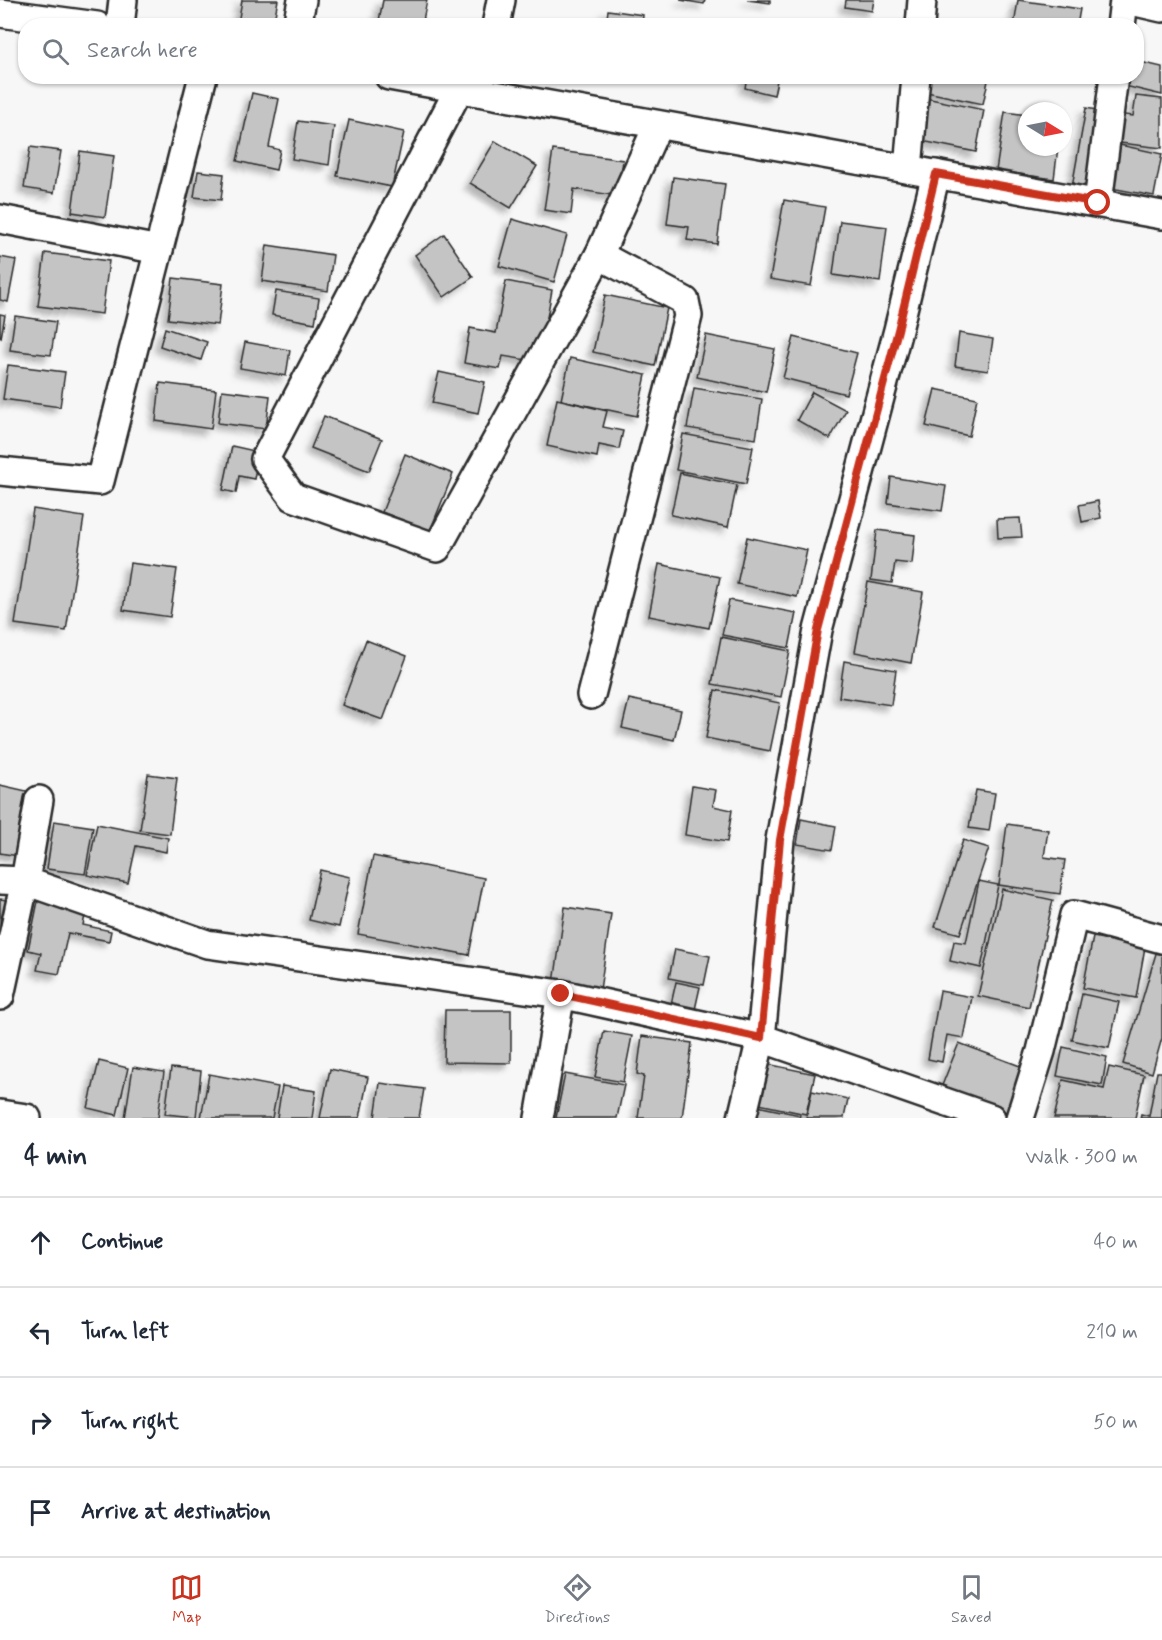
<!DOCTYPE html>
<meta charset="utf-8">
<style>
body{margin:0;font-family:Mynerve,sans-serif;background:#f2f2f3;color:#1f2937}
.compass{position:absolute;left:1018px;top:102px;width:54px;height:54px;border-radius:50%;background:#fff;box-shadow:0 2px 4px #0004;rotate:100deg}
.stop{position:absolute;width:18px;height:18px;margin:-14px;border:4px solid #c8321e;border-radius:50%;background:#fff}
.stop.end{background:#c8321e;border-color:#fff;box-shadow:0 2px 6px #0008}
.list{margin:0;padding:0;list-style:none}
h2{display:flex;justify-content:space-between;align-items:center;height:78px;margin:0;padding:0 24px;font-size:26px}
h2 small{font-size:20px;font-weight:400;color:#747a83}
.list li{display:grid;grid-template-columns:39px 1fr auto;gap:18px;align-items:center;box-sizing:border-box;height:90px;padding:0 24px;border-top:2px solid #e0e1e3}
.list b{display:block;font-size:22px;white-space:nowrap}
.list em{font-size:20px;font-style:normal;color:#747a83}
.icon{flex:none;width:33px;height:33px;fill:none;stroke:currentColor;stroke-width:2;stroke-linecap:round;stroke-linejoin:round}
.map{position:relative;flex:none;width:1162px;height:1118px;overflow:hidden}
.search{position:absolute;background:#fff;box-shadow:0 2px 4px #0004;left:18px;right:18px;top:18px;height:66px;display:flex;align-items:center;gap:15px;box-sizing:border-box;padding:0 21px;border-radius:24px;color:#747a83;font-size:22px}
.sheet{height:438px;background:#fff}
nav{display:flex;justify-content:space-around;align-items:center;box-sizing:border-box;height:84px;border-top:2px solid #e0e1e3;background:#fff;font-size:16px;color:#747a83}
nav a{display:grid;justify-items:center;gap:3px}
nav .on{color:#c8321e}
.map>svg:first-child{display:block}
.building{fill:#c4c4c4;stroke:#2b2b2b;stroke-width:1.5;filter:url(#shadow)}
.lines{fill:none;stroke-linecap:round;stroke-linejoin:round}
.minor-casing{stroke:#2b2b2b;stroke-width:32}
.minor{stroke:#fff;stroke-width:27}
.route{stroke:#c8321e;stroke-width:8}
</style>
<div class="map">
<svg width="1162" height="1118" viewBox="0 0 1162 1118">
<defs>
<filter id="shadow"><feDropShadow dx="-5.5" dy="5.5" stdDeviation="3" flood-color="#0004"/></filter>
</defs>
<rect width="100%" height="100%" fill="#f7f7f7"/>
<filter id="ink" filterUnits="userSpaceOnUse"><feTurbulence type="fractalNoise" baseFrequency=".0167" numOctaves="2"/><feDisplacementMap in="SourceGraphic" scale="12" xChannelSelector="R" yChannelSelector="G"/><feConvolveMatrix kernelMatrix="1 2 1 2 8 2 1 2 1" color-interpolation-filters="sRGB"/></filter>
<g filter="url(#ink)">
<g class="building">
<polygon points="242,0 278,0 273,26 238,24"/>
<polygon points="383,0 427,0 422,26 378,26"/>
<polygon points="680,0 705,0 704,4"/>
<polygon points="747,0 770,0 770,3"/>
<polygon points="846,0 874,0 872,11 845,7"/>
<polygon points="1018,0 1080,9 1077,26 1014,26"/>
<polygon points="608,10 643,15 642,26 606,26"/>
<polygon points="1136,61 1162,67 1162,95 1121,85 1123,76 1136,76"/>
<polygon points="747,76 778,76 774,95 745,88"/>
<polygon points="925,76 989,76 983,104 922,91"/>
<polygon points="252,93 279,99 269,147 280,150 276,170 237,161"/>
<polygon points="1136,96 1162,99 1162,148 1112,142 1116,114 1133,116"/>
<polygon points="921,97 984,110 976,152 912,139"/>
<polygon points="1086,108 1102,111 1088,190 1072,187"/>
<polygon points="1005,112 1027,115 1027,147 1058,147 1054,179 996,171"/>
<polygon points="349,120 404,132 392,187 337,176"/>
<polygon points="298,121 334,126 329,165 292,159"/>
<polygon points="495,141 537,166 511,208 470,183"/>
<polygon points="1120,145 1162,154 1154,196 1111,188"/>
<polygon points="30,147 61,151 54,193 24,188"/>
<polygon points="553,150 623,160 618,196 574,189 571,214 544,210"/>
<polygon points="80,151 114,156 105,217 72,212"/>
<polygon points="198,171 224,174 221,200 194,197"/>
<polygon points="673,177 725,184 717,244 687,240 689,227 667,224"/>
<polygon points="784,200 825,207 811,286 770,279"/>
<polygon points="512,219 567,235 554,282 499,266"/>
<polygon points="840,221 887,227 880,282 833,275"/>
<polygon points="444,234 473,277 444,297 415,255"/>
<polygon points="267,245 333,255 328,291 262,281"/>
<polygon points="45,253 109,261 102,314 38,306"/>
<polygon points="0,257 16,260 8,302 0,300"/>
<polygon points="173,278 223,284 218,325 168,319"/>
<polygon points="506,281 552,290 539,362 503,356 500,369 464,363 470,328 496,333"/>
<polygon points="276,291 319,298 315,323 272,315"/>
<polygon points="605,295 667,308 655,366 593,352"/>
<polygon points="0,314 5,315 1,338 0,337"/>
<polygon points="15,316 56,322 51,355 10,350"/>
<polygon points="165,328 207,342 201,360 160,346"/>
<polygon points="959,333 993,339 988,371 955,366"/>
<polygon points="706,335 775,349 766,392 697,377"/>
<polygon points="794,337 857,353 846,394 783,378"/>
<polygon points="245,342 290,350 286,376 240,368"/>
<polygon points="570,358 646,375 637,416 561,400"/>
<polygon points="8,365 65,372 60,407 3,399"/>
<polygon points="439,372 485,382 478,413 432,403"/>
<polygon points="160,383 216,390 211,429 156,421"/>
<polygon points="694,388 762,399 756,439 687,428"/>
<polygon points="935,389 977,398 969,436 926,426"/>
<polygon points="222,390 270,396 266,429 218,423"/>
<polygon points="812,392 846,410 830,439 797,420"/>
<polygon points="557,399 607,411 603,427 623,431 619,449 599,445 597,457 547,446"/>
<polygon points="324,416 382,439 369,471 311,448"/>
<polygon points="683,434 753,447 746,484 676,470"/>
<polygon points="232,446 259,452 254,479 239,476 236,493 223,490"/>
<polygon points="405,454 453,474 430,531 382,512"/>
<polygon points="680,473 737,485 728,527 671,515"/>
<polygon points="891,477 946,486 942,511 888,503"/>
<polygon points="1098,501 1101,518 1082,522 1079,505"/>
<polygon points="33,509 84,517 66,631 15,624"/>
<polygon points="1020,518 1022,537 998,538 997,519"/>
<polygon points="877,530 915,535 912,564 895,562 892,583 871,580"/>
<polygon points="747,537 807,550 797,597 737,584"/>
<polygon points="130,563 177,569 170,617 123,610"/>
<polygon points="659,564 720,577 709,628 649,616"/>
<polygon points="868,582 923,592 911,663 855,652"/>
<polygon points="729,600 796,613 789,648 722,635"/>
<polygon points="721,637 790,651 781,697 712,684"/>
<polygon points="366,640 407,656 383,720 342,705"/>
<polygon points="844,661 896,670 891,705 839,697"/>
<polygon points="715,690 780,703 770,751 706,738"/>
<polygon points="629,699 681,710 674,740 622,728"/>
<polygon points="148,774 177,778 170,834 140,830"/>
<polygon points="0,785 31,792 18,856 0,853"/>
<polygon points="692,786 716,790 713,806 732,810 727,842 685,835"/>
<polygon points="976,790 995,793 989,831 969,828"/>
<polygon points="801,819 836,826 832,850 797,844"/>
<polygon points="54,821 93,827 85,874 47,869"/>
<polygon points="97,824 168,838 166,852 136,846 128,883 87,875"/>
<polygon points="1007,824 1048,830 1044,857 1065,860 1060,894 999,885"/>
<polygon points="963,840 989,848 960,934 935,927"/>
<polygon points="373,856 484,878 469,955 358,934"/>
<polygon points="320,870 350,877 339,927 309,920"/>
<polygon points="979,881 998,885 981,968 950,961 954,941 966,943"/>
<polygon points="1002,889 1053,900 1029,1007 978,996"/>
<polygon points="0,899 7,900 0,943"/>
<polygon points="38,901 86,911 83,925 111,931 109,941 68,933 59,974 37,970 41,953 28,950"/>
<polygon points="565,907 611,914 600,990 554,983"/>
<polygon points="1093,937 1145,947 1136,998 1083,988"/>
<polygon points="675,949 710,956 704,985 669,978"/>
<polygon points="1157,950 1162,952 1162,1038 1152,1073 1123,1064"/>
<polygon points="676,982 700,987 694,1014 670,1009"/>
<polygon points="940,991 972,997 964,1038 947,1035 942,1062 928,1059"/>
<polygon points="1082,994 1119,1002 1109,1048 1072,1040"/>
<polygon points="445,1010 511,1010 511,1063 444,1062"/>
<polygon points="604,1031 632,1036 623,1082 595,1077"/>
<polygon points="642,1036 692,1043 682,1118 638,1118 644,1076 637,1074"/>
<polygon points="959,1043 1028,1069 1011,1114 941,1088"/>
<polygon points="1063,1047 1107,1057 1102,1085 1057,1076"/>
<polygon points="99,1061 128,1068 117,1115 88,1108"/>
<polygon points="767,1064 815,1074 806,1114 759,1104"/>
<polygon points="133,1067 164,1072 158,1118 125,1118"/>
<polygon points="1109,1067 1144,1075 1135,1118 1054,1118 1063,1080 1104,1089"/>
<polygon points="171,1068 201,1071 196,1117 165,1114"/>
<polygon points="330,1069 368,1077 360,1118 320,1118"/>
<polygon points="1157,1072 1162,1072 1162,1118 1140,1118 1141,1114 1149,1116"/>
<polygon points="209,1074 278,1087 272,1118 201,1118"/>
<polygon points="565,1074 624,1085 617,1118 556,1118"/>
<polygon points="380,1083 424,1089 419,1118 375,1118"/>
<polygon points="282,1086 316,1091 312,1118 277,1118"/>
<polygon points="812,1091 848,1099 844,1118 806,1118"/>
<polygon points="757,1106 800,1115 799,1118 754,1118"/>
</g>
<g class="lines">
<defs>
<g id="minor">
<polyline points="1127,0 1162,8"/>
<polyline points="0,13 97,26"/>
<polyline points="120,26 123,0"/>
<polyline points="297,26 302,0"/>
<polyline points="496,26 501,0"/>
<polyline points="920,26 922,0"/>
<polyline points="1121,26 1124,0"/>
<polyline points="389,76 1162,215"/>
<polyline points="459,89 265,459 293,497 437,548 599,255 658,125"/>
<polyline points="908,169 916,76"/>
<polyline points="936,174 898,330 818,630 780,840 761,1038 991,1118"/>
<polyline points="1098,203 1114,76"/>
<polyline points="0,219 159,250"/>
<polyline points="0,471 100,481 203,76"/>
<polyline points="591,695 688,316 685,301 599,255"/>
<polyline points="0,880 25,881 207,944 561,994"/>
<polyline points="0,996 25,881 39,800"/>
<polyline points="0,1114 27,1118"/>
<polyline points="539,1118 561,994 761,1038 742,1118"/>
<polyline points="1020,1118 1041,1051 1074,915 1162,939"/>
</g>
</defs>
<use href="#minor" class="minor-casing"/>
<use href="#minor" class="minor"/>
</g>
</g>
<g class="lines" filter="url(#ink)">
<polyline class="route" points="561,994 761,1038 780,840 818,630 898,330 936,174 1098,203"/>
</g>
</svg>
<svg class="compass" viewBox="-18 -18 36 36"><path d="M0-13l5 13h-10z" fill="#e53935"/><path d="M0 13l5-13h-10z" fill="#747a83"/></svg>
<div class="stop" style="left:1098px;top:203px"></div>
<div class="stop end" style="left:561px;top:994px"></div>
<div class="search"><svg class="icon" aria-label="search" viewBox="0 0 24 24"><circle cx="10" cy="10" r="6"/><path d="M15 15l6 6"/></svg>Search here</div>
</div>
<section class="sheet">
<h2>4 min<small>Walk · 300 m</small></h2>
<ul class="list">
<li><svg class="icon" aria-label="ahead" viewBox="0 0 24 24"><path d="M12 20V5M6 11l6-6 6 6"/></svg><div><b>Continue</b></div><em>40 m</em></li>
<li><svg class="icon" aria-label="left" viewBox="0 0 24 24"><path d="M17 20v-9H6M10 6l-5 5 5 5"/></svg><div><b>Turn left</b></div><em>210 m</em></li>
<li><svg class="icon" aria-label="right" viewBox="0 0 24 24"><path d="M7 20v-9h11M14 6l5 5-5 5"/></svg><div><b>Turn right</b></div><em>50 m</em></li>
<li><svg class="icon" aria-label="arrive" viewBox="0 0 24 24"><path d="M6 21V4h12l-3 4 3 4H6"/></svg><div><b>Arrive at destination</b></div></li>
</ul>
</section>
<nav>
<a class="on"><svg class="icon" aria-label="map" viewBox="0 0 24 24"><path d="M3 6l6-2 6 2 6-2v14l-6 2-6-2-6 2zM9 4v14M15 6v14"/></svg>Map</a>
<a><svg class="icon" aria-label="directions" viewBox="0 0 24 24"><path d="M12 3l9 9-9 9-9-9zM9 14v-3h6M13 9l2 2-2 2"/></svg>Directions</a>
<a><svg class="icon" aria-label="saved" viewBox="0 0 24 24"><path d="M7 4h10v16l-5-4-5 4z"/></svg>Saved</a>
</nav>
